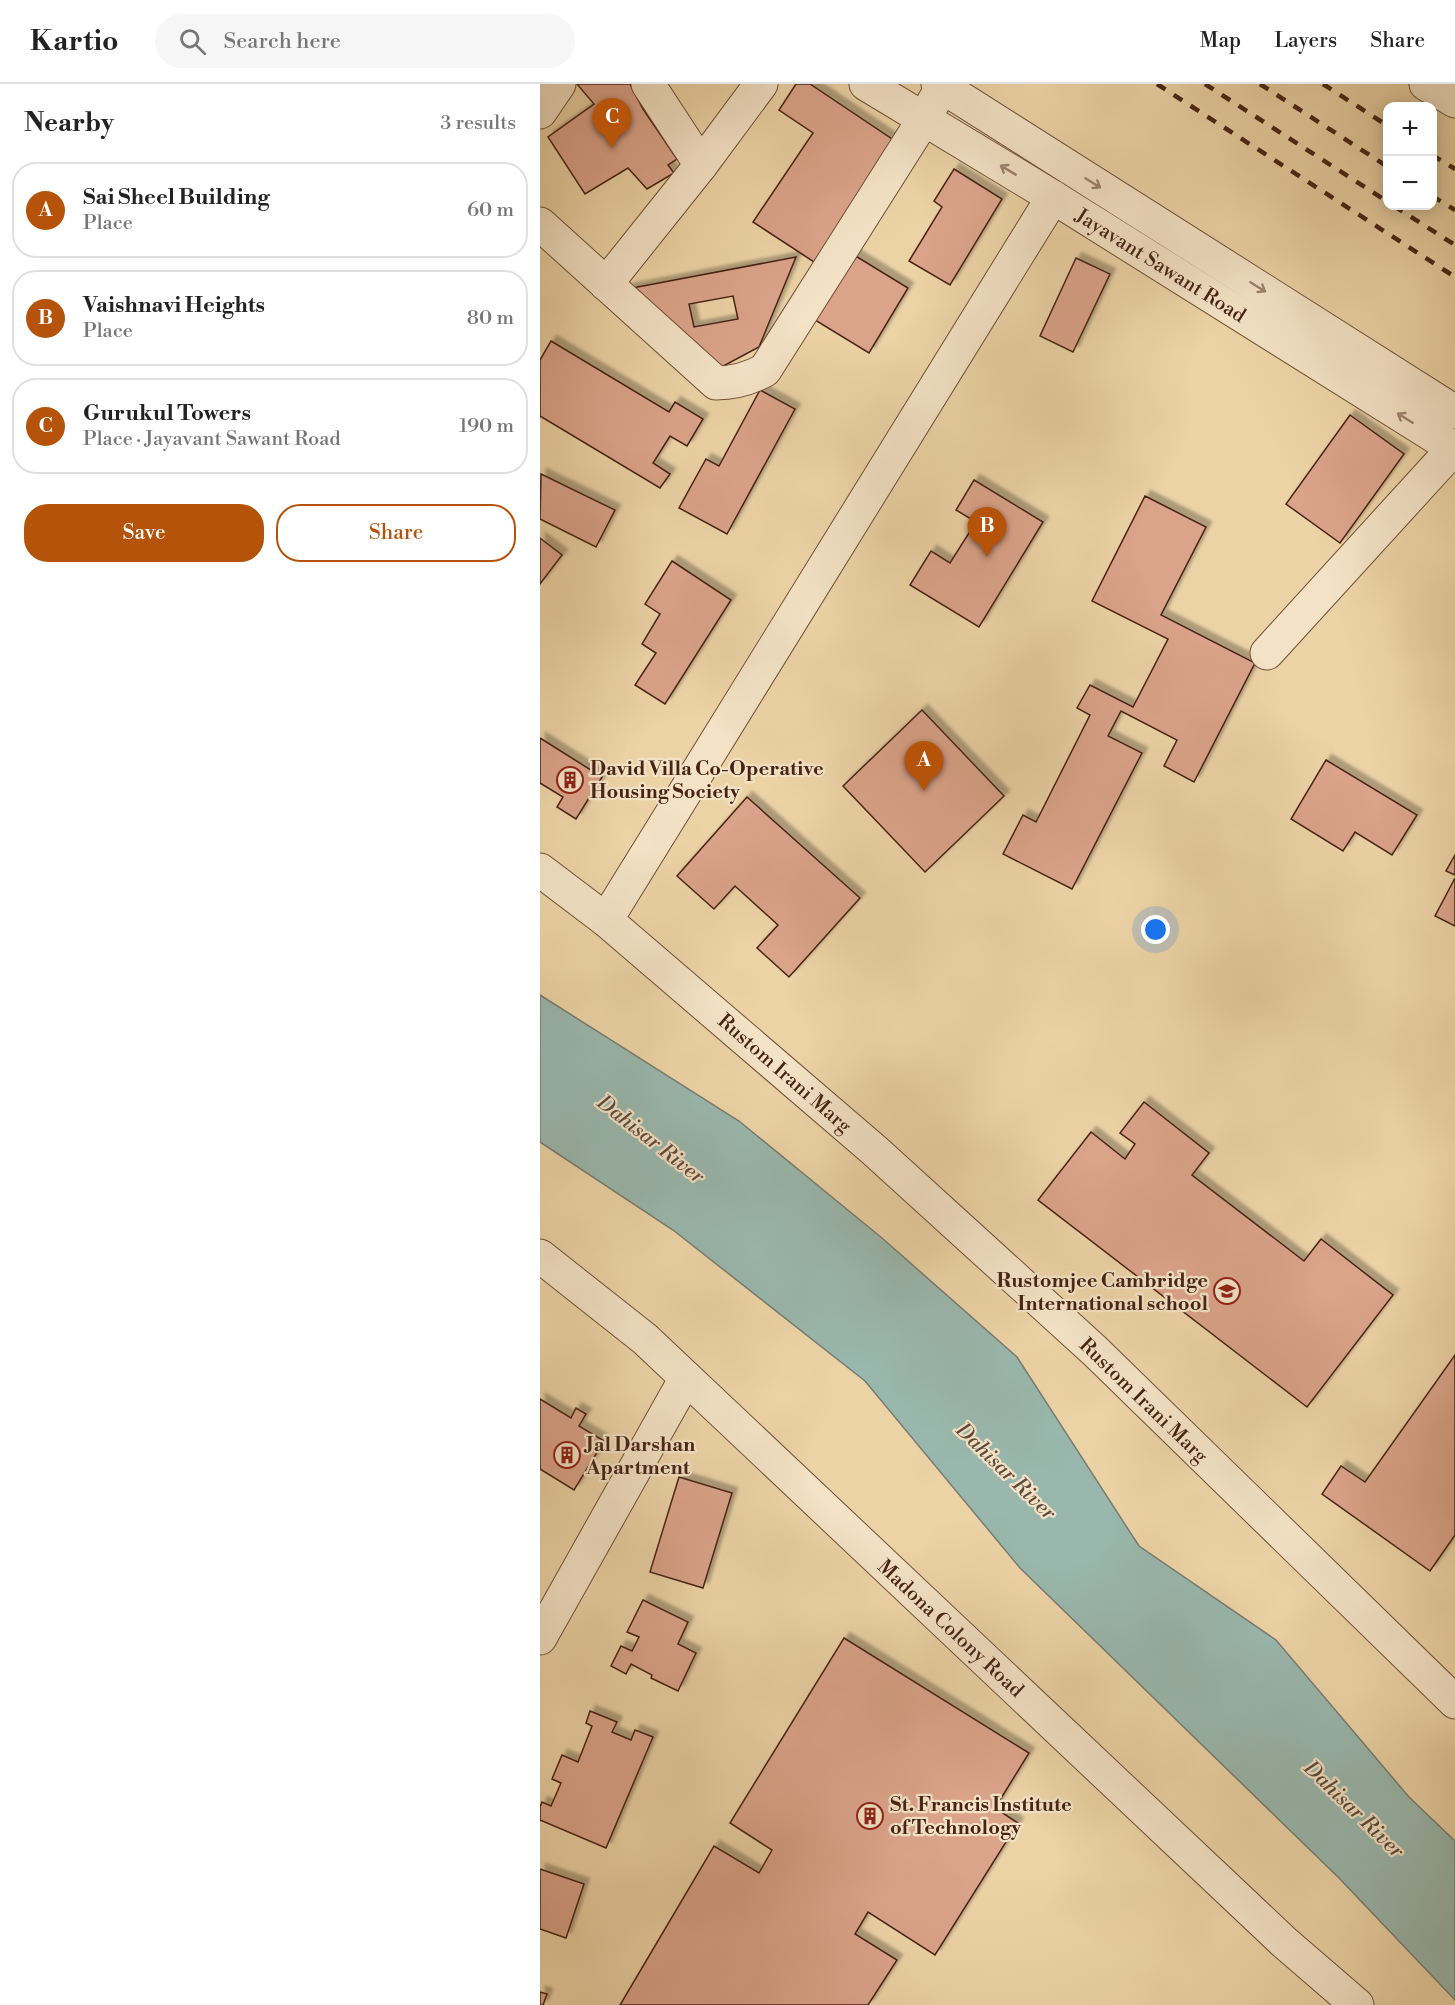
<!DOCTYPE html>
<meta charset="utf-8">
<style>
body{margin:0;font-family:"Libre Bodoni",serif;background:#f6f6f6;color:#222}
.controls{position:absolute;right:18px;top:18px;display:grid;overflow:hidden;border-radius:12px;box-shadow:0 3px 15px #0003}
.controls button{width:54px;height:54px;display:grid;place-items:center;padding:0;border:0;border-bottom:2px solid #e0e0e0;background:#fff;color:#222;font:30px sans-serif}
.you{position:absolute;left:616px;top:846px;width:21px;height:21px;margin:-15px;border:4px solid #fff;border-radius:50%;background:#1a73e8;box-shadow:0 0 0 9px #1a73e833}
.badge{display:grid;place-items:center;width:39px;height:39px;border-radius:50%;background:#b45309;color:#fff;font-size:20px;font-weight:700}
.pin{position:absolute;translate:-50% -50px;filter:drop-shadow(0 2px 3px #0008)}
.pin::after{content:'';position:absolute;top:32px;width:21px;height:18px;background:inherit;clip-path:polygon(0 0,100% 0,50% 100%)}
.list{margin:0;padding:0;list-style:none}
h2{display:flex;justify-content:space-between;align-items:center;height:78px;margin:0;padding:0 24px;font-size:26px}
h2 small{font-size:20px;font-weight:400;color:#767676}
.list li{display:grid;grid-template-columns:39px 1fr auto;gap:18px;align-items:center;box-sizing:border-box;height:96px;margin:0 12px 12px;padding:0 12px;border:2px solid #e0e0e0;border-radius:24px}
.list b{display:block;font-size:22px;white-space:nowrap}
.list p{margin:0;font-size:20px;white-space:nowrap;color:#767676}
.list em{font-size:20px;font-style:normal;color:#767676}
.actions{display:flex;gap:12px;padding:18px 24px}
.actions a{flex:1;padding:14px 0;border:2px solid #b45309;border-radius:24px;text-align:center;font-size:21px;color:#b45309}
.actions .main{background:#b45309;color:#fff}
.icon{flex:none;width:33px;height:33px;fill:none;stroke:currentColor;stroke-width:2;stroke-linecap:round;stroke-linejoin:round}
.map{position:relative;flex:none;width:915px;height:1921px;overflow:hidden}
header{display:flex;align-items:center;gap:36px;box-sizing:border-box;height:84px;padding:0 30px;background:#fff;border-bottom:2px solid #e0e0e0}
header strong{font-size:28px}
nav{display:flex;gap:33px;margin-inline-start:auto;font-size:21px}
.search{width:420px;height:54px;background:#f6f6f6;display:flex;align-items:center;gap:15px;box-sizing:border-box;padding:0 21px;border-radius:33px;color:#767676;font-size:22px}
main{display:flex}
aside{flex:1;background:#fff}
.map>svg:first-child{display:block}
.water{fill:#99b7ad;stroke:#787c71;stroke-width:1.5}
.building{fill:#dba38a;stroke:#472316;stroke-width:1.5;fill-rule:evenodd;filter:url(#shadow)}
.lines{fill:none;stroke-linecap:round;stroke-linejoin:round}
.minor-casing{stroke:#704f3a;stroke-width:35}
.minor{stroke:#f3e2c5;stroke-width:33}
.rail{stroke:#472316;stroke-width:4.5;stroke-dasharray:10 10;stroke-linecap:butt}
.oneway{stroke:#9d826e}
.labels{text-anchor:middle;stroke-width:4.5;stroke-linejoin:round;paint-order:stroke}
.street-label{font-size:20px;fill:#472316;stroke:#f3e2c5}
.poi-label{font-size:20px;font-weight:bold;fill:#472316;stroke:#f3e2c5;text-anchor:start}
.water-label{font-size:21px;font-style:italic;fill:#5c483c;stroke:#f3e2c5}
</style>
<header>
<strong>Kartio</strong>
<div class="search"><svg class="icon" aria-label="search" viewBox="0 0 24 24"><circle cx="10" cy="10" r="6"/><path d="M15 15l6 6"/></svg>Search here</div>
<nav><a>Map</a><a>Layers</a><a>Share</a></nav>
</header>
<main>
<aside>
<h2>Nearby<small>3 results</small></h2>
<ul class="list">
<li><span class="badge">A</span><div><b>Sai Sheel Building</b><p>Place</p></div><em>60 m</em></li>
<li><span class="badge">B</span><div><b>Vaishnavi Heights</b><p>Place</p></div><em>80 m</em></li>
<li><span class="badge">C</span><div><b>Gurukul Towers</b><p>Place · Jayavant Sawant Road</p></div><em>190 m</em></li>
</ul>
<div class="actions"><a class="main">Save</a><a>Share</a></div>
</aside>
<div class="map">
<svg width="915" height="1921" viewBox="0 0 915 1921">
<defs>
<filter id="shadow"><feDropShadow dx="5.5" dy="-5.5" stdDeviation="1.5" flood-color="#0004"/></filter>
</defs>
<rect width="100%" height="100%" fill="#ecd3a6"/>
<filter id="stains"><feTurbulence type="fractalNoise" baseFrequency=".00333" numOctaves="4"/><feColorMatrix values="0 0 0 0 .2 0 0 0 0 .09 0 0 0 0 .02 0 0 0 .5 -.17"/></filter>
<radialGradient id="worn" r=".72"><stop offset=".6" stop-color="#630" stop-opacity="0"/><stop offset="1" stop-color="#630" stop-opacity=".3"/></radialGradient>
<polygon class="water" points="0,911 199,1037 342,1154 477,1273 599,1462 736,1556 869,1713 915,1757 915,1916 799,1794 480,1484 325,1297 133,1146 0,1058"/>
<g class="building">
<polygon points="37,0 90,0 103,25 137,75 128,81 134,89 107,105 88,84 45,110 8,53 54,20"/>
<polygon points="256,0 270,0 355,57 274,178 213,138 273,49 239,26"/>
<polygon points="414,85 462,115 410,201 369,177 402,123 394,117"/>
<polygon points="314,171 368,204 329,269 275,236"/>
<path d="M256 173 219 263 174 287 87 205ZM193 212 198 235 154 243 149 220Z"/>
<polygon points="536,174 570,190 533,268 500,252"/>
<polygon points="11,257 129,328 135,318 163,335 147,362 130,352 113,379 130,390 120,404 0,332 0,276"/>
<polygon points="220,306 255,325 187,450 139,424 166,375 179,382"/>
<polygon points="810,331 864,370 800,459 746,420"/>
<polygon points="1,390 75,426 56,463 0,435"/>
<polygon points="434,396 503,438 439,543 370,501 391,467 410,479 436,438 416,426"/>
<polygon points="605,412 666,443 621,531 715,579 654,698 624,682 637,656 581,627 568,652 602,669 532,805 463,770 483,731 496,738 550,631 537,624 550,601 593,623 628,555 552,517"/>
<polygon points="0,454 22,471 0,500"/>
<polygon points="132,477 191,516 125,620 95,601 116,569 102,560 120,530 105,520"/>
<polygon points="382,626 464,712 385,788 303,702"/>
<polygon points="0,654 62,693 36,735 17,723 23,713 0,699"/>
<polygon points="786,676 877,731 852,771 815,748 803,767 751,735"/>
<polygon points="207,713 320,814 249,893 217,864 238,841 195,802 174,825 137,792"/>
<polygon points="915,771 915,791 906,787"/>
<polygon points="915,794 915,842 895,832"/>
<polygon points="604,1018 669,1069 652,1091 764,1177 781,1155 853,1211 767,1323 498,1116 551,1048 585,1075 595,1060 580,1049"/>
<polygon points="915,1271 915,1451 890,1487 782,1410 801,1382 825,1398"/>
<polygon points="0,1315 31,1334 36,1324 46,1330 39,1342 64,1357 34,1406 0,1385"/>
<polygon points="139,1393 192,1409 163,1504 110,1488"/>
<polygon points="103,1516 148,1538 138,1560 156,1569 138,1607 111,1594 112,1591 91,1580 86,1590 71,1582 81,1562 92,1567 99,1553 87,1548"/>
<polygon points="304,1554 489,1669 455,1724 478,1739 395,1871 328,1828 315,1850 357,1876 328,1921 80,1921 174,1762 219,1789 232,1766 190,1739"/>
<polygon points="50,1627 77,1638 72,1648 91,1656 95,1646 113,1653 66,1764 0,1736 0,1723 2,1718 11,1722 21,1699 12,1695 22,1671 38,1678 52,1642 46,1639"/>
<polygon points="0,1785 44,1800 26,1854 0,1845"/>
<polygon points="0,1908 7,1910 3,1921 0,1921"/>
</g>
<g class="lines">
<defs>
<g id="minor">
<polyline points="108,0 161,81"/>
<polyline points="326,0 513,113 915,365"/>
<polyline points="398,0 915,328"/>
<polyline points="886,0 915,17"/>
<polyline points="0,28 19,0"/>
<path d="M0 140 176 299C195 299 209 295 225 286L384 35 402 3"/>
<polyline points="66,200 161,81 221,0"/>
<polyline points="727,569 914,364"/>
<polyline points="0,786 66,836 334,1066 555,1267 915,1618"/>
<polyline points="66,836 513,113"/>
<polyline points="0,1172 105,1255 744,1858 817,1921"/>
<polyline points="0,1554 146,1294"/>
</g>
</defs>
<use href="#minor" class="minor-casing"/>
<use href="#minor" class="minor"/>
<g class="rail">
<polyline points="617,0 915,193"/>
<polyline points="665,0 848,118"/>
<polyline points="720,0 848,83"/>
<polyline points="783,0 848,42"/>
<polyline points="892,71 915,85"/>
<polyline points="892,112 915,126"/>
<polyline points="854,122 915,161"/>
</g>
</g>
<defs><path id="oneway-shaft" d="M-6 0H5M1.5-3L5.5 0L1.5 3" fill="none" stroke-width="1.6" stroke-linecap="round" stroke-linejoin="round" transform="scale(1.5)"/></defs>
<g class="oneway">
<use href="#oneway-shaft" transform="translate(468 86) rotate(-149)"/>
<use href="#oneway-shaft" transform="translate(553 99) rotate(32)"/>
<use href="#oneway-shaft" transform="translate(718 203) rotate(32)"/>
<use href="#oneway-shaft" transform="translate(865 334) rotate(-148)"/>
</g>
<defs>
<symbol id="building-ring" viewBox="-11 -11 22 22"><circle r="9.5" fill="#f3e2c5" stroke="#8f2418" stroke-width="1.5"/><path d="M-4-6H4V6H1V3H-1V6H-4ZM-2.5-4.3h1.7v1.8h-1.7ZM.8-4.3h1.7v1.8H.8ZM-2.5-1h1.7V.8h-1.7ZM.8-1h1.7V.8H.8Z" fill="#8f2418"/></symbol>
<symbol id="school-ring" viewBox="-11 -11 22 22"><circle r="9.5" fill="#f3e2c5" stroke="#8f2418" stroke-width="1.5"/><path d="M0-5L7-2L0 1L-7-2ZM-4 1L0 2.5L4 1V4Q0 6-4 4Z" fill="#8f2418"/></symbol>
</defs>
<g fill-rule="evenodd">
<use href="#building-ring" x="15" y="681" width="30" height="30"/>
<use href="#school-ring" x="672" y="1192" width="30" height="30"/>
<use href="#building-ring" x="12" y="1356" width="30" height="30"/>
<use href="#building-ring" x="315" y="1717" width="30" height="30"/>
</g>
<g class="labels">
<g class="street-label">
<text transform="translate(621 181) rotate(32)" y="7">Jayavant Sawant Road</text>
<text transform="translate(245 989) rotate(41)" y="7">Rustom Irani Marg</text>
<text transform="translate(604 1316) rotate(44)" y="7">Rustom Irani Marg</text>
<text transform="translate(411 1544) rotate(43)" y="7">Madona Colony Road</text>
</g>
<g class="poi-label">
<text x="50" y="691">David Villa Co-Operative<tspan x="50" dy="23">Housing Society</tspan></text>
<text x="668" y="1203" text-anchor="end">Rustomjee Cambridge<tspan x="668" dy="23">International school</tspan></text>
<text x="46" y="1367">Jal Darshan<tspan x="46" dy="23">Apartment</tspan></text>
<text x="350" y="1727">St. Francis Institute<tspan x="350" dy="23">of Technology</tspan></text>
</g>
<g class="water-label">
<text transform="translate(111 1055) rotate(38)" y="7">Dahisar River</text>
<text transform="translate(466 1387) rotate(44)" y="7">Dahisar River</text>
<text transform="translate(814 1725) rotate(44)" y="7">Dahisar River</text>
</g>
</g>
<rect width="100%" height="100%" filter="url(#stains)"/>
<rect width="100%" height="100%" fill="url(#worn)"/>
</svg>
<div class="controls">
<button>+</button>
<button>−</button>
</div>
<div class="you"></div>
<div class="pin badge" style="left:384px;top:707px">A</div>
<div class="pin badge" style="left:447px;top:473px">B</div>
<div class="pin badge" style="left:72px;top:64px">C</div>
</div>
</main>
